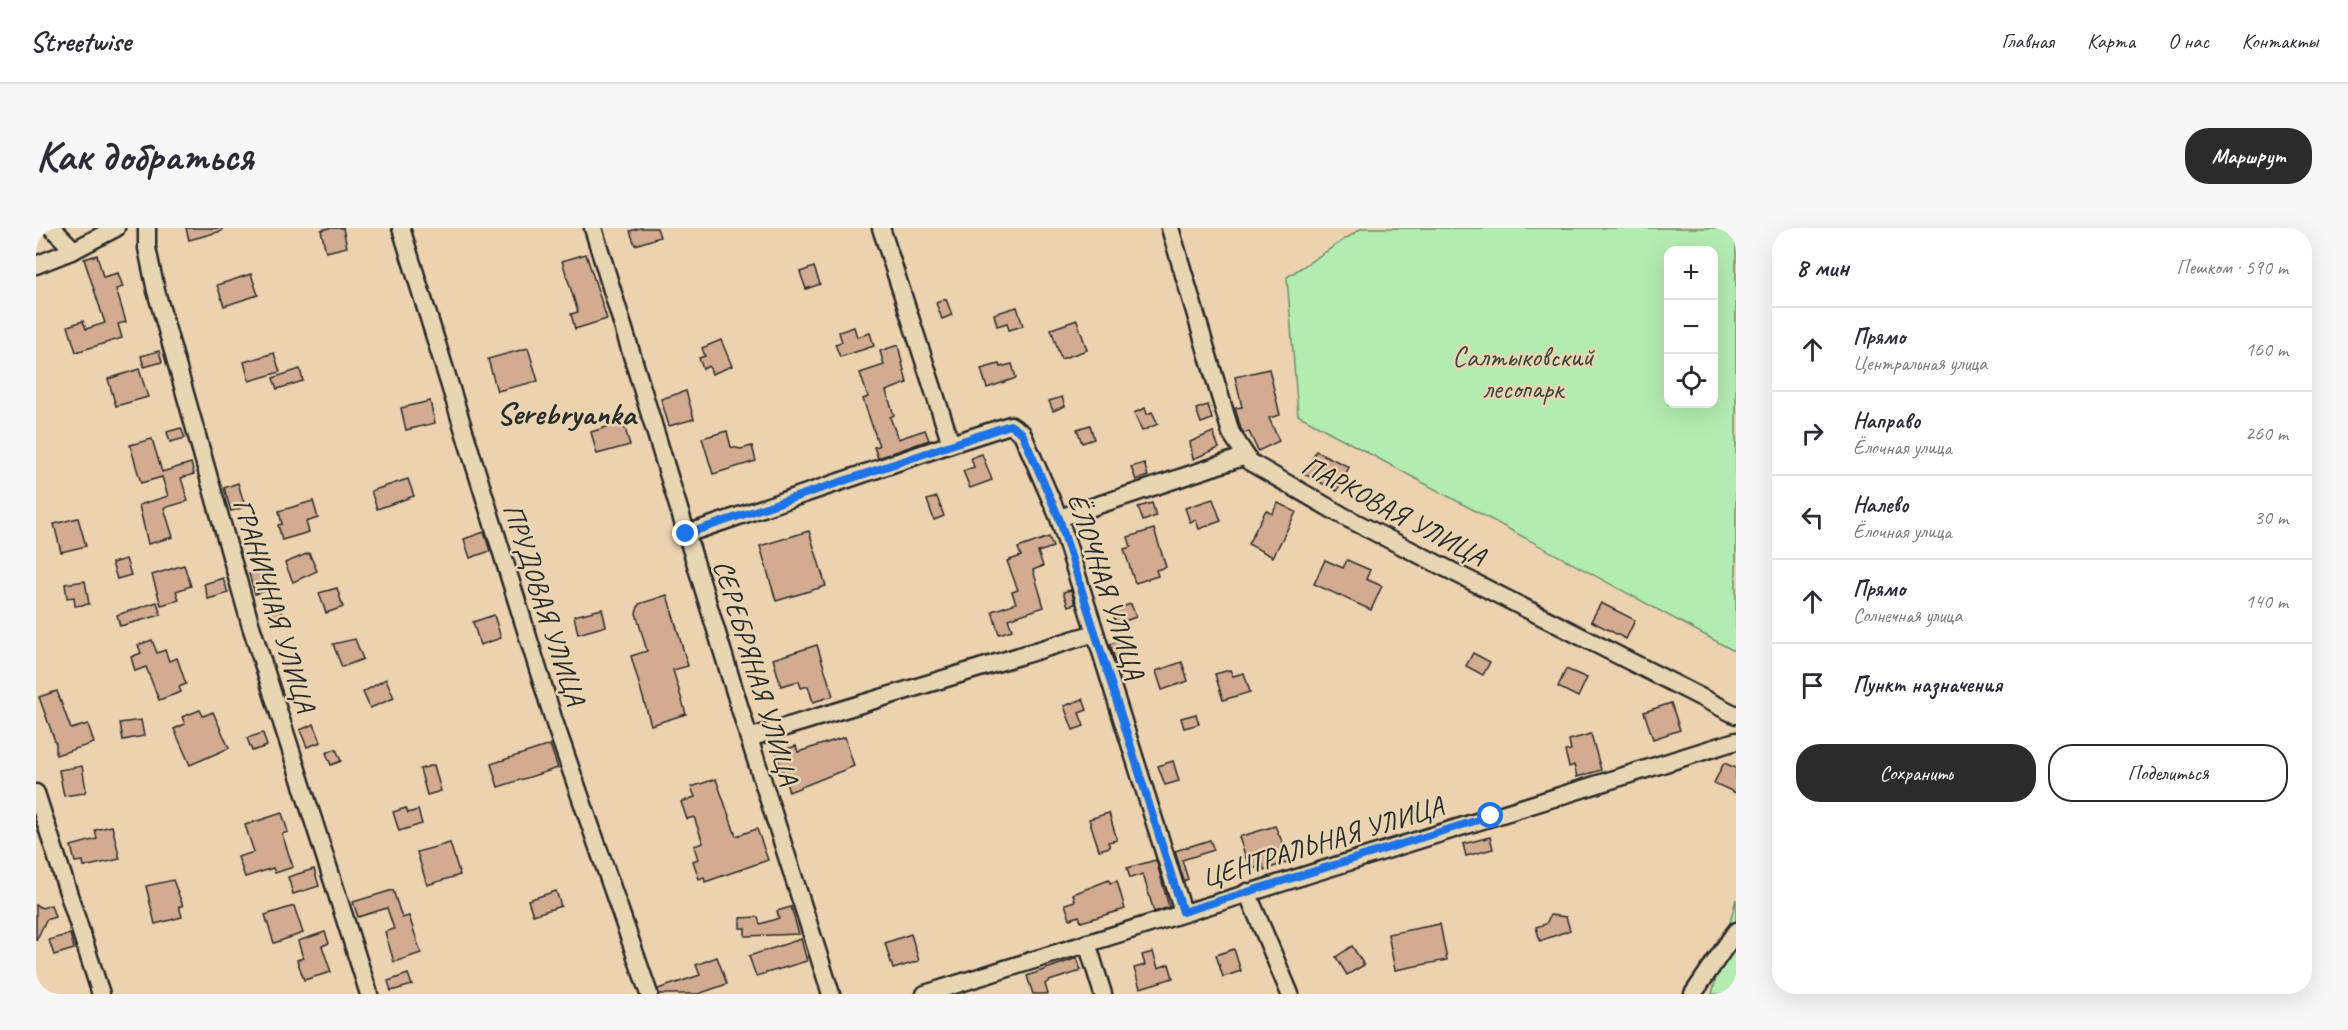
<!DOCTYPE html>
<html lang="ru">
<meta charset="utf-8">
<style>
body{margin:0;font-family:Caveat,sans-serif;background:#f7f7f7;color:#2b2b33}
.controls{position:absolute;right:18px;top:18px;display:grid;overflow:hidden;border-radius:12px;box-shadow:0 6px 24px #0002}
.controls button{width:54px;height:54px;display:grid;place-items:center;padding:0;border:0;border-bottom:2px solid #e1e1e2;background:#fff;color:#2b2b33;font:30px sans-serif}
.stop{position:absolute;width:18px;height:18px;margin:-14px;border:4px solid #1a73e8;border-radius:50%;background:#fff}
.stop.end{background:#1a73e8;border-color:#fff;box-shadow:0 2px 6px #0008}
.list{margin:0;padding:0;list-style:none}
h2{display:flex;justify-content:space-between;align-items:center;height:78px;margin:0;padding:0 24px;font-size:26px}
h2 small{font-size:20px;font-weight:400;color:#7c7c81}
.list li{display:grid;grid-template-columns:39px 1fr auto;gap:18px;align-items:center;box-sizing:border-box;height:84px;padding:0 24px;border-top:2px solid #e1e1e2}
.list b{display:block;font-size:22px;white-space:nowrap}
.list p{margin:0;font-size:20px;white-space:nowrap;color:#7c7c81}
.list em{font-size:20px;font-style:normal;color:#7c7c81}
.actions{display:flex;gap:12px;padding:18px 24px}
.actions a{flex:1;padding:14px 0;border:2px solid #2b2b2b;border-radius:24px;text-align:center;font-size:21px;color:#2b2b2b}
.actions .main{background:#2b2b2b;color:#fff}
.icon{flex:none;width:33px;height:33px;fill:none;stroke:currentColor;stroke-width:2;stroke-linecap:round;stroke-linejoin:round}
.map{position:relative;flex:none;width:1700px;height:766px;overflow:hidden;border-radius:24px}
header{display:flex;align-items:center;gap:36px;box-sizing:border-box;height:84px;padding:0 30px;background:#fff;border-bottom:2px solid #e1e1e2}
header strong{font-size:28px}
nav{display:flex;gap:33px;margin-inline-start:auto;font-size:21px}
.intro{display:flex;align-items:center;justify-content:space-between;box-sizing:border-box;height:144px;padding:0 36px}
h1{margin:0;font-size:42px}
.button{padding:15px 27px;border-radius:24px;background:#2b2b2b;color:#fff;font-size:21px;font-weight:700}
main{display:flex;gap:36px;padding:0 36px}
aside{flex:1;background:#fff;border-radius:24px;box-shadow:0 6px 24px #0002}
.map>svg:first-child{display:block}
.green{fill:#b3ecb0;stroke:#6f8c6e;stroke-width:1.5;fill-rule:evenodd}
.building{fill:#d2ab91;stroke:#2b2b2b;stroke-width:1.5}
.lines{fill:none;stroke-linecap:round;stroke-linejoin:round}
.street-casing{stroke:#2b2b2b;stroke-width:21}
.street{stroke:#e8d6b3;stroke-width:16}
.route{stroke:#1a73e8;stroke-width:8}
.labels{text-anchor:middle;stroke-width:5;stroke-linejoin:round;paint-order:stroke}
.park-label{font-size:28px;fill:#3f483f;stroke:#e8d6b3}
.street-label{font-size:28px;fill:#2b2b2b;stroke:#e8d6b3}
.quarter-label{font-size:32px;font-weight:bold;fill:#2b2b2b;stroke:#e8d6b3}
</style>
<header>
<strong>Streetwise</strong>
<nav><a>Главная</a><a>Карта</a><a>О нас</a><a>Контакты</a></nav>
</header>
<div class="intro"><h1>Как добраться</h1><a class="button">Маршрут</a></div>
<main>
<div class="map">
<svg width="1700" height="766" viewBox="0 0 1700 766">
<rect width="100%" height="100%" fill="#ecd2af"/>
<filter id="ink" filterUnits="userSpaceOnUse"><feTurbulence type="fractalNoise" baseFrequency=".0167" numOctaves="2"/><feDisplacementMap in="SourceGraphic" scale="12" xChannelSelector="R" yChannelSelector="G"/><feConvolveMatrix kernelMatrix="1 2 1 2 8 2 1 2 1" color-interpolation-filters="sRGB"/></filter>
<g filter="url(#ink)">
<g class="green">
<path d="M1326 0H1700V424L1262 187 1251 49ZM1678 22V176H1632V22Z"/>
<polygon points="1700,671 1700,766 1676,766"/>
</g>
<g class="building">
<polygon points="150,0 186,0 186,3 153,12"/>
<polygon points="293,0 307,0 311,19 290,24 285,2"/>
<polygon points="604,0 621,0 624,9 599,17 594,3"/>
<polygon points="550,26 571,91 539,101 535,86 542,84 526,33"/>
<polygon points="61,27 67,49 82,45 87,59 80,61 90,94 82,96 86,110 40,124 32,98 47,93 50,101 69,95 48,31"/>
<polygon points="778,39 784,56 770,61 764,44"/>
<polygon points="215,46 222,67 188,78 181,57"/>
<polygon points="910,71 916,87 906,91 900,75"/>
<polygon points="981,79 987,98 973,102 971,95 961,98 958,86"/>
<polygon points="1041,92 1051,122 1025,131 1015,101"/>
<polygon points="818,99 821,109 834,105 838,118 804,129 799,116 806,114 803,104"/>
<polygon points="685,112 696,138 676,146 673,138 667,141 663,130 669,128 666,120"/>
<polygon points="862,117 871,155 850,163 858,187 854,189 862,211 889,202 893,212 842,230 838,219 843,218 827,171 832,169 824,145 848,137 844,123"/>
<polygon points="492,120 502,153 461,163 452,131"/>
<polygon points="123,123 126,134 108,139 105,128"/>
<polygon points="238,125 244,144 213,153 208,134"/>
<polygon points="963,136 964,139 976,136 980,150 951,160 945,141"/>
<polygon points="103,141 112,169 80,178 72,151"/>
<polygon points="264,141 267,153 241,161 237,150"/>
<polygon points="1233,141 1244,187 1233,190 1243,213 1222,223 1213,204 1208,205 1205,201 1199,180 1206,179 1199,149"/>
<polygon points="650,163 658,191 633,198 625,171"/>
<polygon points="1026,169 1029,178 1017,183 1013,173"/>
<polygon points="394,173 399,195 370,202 365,180"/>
<polygon points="1172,177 1176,191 1165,195 1160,181"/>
<polygon points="1109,180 1111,186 1116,184 1122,196 1106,203 1098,185"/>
<polygon points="587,194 594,217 561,226 555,204"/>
<polygon points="1054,197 1058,211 1046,215 1041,201"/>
<polygon points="145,200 149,210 134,214 131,204"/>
<polygon points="691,203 695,219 705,221 716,218 720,233 677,246 666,210"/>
<polygon points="1177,204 1183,220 1157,231 1154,214"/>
<polygon points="116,211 126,244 155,235 158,246 145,250 152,273 128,280 137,309 112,316 103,277 132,268 126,249 105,255 94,217"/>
<polygon points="1280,223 1313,239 1301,263 1268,246"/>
<polygon points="946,226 956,252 934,260 927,243 938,239 935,230"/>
<polygon points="1108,235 1112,248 1100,252 1095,239"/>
<polygon points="372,251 378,268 341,281 335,263"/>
<polygon points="202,255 209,279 195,283 188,260"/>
<polygon points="901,269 908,288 898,292 891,272"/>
<polygon points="1177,271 1185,293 1163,301 1160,292 1154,294 1149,280"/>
<polygon points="277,273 282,290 270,294 273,304 246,312 242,297 246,296 243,283"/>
<polygon points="1116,275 1120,288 1107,293 1102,279"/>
<polygon points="1242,275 1260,284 1237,329 1212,316 1230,282 1236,286"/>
<polygon points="42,290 50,318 25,324 18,296"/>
<polygon points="1118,301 1130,339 1120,342 1122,348 1099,355 1088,321 1095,319 1092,309"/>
<polygon points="773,303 790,358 740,373 724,318"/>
<polygon points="448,304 454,323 434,330 428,311"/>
<polygon points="1013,309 1017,319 1002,324 1007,338 997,342 1008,379 972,391 976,402 963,406 956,383 980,375 976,364 982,362 971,333 985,328 982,320"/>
<polygon points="273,325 281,343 257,354 249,335"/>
<polygon points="90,331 95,347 81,351 76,335"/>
<polygon points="1289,332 1307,340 1311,332 1334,342 1330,351 1346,358 1335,382 1278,356"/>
<polygon points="148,337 155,358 140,363 143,372 125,377 116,347"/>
<polygon points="226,342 232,362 219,366 213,346"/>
<polygon points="187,350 192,365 172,371 168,356"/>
<polygon points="49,353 53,376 39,378 38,369 31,370 29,356"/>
<polygon points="301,360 307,379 290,385 283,365"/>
<polygon points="1035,362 1039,376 1032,378 1027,364"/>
<polygon points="631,367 652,438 637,442 650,486 615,497 595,428 611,423 600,385 603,376"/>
<polygon points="121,374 125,387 84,398 81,387"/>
<polygon points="1565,375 1599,392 1590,411 1555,393"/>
<polygon points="1095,376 1100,389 1080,396 1076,382"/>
<polygon points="243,377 246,387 234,390 231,380"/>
<polygon points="566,381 570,398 542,406 538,388"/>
<polygon points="458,387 465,410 444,417 437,394"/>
<polygon points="319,411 327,431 306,439 297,416"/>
<polygon points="116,412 121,425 129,422 133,433 141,430 150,456 143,459 145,464 123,472 110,439 99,443 95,429 105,425 102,417"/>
<polygon points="1087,412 1092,427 1079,432 1074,416"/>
<polygon points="781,417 797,468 777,474 772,458 765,460 763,453 745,458 737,431"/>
<polygon points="1437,425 1454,434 1447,447 1430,438"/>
<polygon points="1146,434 1152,453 1126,462 1120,443"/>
<polygon points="1530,441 1551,450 1542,469 1522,459"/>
<polygon points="1194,442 1197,448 1208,445 1214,464 1187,472 1179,446"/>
<polygon points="350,451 358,470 334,480 327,464"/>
<polygon points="21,463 35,501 52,496 58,515 20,527 20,516 3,469"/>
<polygon points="1047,471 1051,482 1043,485 1048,498 1037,502 1028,478"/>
<polygon points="1635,475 1644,502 1617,511 1608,484"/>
<polygon points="164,482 167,488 177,484 193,520 154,537 138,501 149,496 146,489"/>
<polygon points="1160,486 1163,496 1148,500 1145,490"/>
<polygon points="105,492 108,508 87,512 84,495"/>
<polygon points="278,496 285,514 271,519 264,502"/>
<polygon points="227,505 231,518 216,523 211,510"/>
<polygon points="1555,506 1565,542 1541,549 1538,537 1533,539 1529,523 1535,522 1533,512"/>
<polygon points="809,509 818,538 753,564 740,524 760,518 762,524"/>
<polygon points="514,517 522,540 462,559 455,536"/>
<polygon points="300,521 305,533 295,537 290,525"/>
<polygon points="1137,533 1143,553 1129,557 1122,538"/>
<polygon points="1688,535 1700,540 1700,565 1678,555"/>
<polygon points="398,537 405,563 391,567 384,541"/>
<polygon points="46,538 50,562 48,565 28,568 23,542"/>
<polygon points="680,551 700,608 721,601 732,632 669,654 668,649 663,651 657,633 662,631 658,618 667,615 658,589 651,591 645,574 659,569 655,559"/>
<polygon points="370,580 372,585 382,582 386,596 363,603 357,584"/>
<polygon points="246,585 252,604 246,606 257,639 239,645 237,640 209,649 202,629 218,624 209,597"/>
<polygon points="1073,585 1081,612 1072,614 1074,619 1063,622 1053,591"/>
<polygon points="76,598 84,631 48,639 47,633 39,634 35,618 61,611 59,602"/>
<polygon points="1239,598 1255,633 1228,642 1227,637 1214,642 1203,609"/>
<polygon points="1454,609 1457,621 1430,628 1427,616"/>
<polygon points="1174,612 1178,622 1146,632 1152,651 1148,653 1139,623"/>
<polygon points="414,615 424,647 391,657 381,624"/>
<polygon points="1120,632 1133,679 1118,684 1107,646 1094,650 1091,640"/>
<polygon points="278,641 283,658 257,666 252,649"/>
<polygon points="137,652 147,678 143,678 146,689 119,696 110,658"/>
<polygon points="1073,652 1074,655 1081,653 1089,681 1045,694 1043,688 1034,691 1029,676 1039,673 1037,666"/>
<polygon points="357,662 366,690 373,688 385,725 358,734 349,704 358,701 351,680 322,689 317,674"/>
<polygon points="520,663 525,678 497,687 492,672"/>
<polygon points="0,677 6,680 15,677 19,689 10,692 0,713"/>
<polygon points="258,678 267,705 238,715 229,687"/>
<polygon points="755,679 763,706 709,708 709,700 704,700 704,690 722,689 724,696 743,690 741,683"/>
<polygon points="1514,687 1530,689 1534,702 1504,713 1500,699 1510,696"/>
<polygon points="1404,696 1411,732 1359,742 1352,706"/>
<polygon points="289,704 293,715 286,718 295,744 268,752 261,732 267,730 262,713"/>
<polygon points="34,706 38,721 18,727 13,712"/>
<polygon points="875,706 883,733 857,741 849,715"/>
<polygon points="765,711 771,733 720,748 713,728"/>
<polygon points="1316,718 1328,737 1311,747 1300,729"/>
<polygon points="1198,721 1205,743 1187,749 1180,727"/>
<polygon points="1117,724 1122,740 1133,736 1137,750 1104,760 1098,740 1109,737 1106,727"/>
<polygon points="681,729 691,756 662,766 623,766 622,761 664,747 660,737"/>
<polygon points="1041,730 1045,743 1013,753 1009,756 1012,766 997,766 991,748"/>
<polygon points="372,746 376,757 355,763 352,753"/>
</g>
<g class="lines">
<defs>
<g id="street">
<polyline points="16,0 38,22"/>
<polyline points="111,0 111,20 120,63 214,395 333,766"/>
<polyline points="365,0 519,496 613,766"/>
<polyline points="557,0 713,510 795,766"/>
<polyline points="845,0 915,216 974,197 986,205 1023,290 1147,684"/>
<polyline points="1134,0 1195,205 1214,234 1309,289 1700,487"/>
<polyline points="0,37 38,22 80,0"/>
<polyline points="1023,290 1210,228"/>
<polyline points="650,306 915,216"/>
<polyline points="713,510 1059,405"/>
<polyline points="0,565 65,766"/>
<polyline points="1211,664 1254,766"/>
<polyline points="1051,715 1067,766"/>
<polyline points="889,766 1700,513"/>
<polyline points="1657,766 1700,703"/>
</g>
</defs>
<use href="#street" class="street-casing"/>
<use href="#street" class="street"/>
</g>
</g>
<g class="lines" filter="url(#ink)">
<polyline class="route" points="650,306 974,197 986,205 1023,290 1147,684 1455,588"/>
</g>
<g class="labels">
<g class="park-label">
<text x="1487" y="138">Салтыковский<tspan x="1487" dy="32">лесопарк</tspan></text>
</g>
<g class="street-label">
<text transform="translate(1358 282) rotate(28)" y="10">ПАРКОВАЯ УЛИЦА</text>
<text transform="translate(1071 358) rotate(72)" y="10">ЁЛОЧНАЯ УЛИЦА</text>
<text transform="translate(509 376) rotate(72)" y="10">ПРУДОВАЯ УЛИЦА</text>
<text transform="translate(239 377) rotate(73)" y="10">ГРАНИЧНАЯ УЛИЦА</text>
<text transform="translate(721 444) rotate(73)" y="10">СЕРЕБРЯНАЯ УЛИЦА</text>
<text transform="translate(1286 613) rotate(-17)" y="10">ЦЕНТРАЛЬНАЯ УЛИЦА</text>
</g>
<g class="quarter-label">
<text x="530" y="196">Serebryanka</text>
</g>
</g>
</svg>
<div class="controls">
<button>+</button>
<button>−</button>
<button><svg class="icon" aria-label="locate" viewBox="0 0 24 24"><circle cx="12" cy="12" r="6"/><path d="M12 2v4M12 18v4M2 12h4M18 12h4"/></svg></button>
</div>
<div class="stop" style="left:1455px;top:588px"></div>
<div class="stop end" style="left:650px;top:306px"></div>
</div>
<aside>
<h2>8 мин<small>Пешком · 590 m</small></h2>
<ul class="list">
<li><svg class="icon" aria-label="ahead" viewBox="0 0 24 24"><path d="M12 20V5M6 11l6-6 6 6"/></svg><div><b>Прямо</b><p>Центральная улица</p></div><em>160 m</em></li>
<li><svg class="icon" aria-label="right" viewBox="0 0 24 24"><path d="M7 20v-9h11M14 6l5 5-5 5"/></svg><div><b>Направо</b><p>Ёлочная улица</p></div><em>260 m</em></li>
<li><svg class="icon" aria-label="left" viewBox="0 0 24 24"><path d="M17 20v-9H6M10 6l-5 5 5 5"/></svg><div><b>Налево</b><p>Ёлочная улица</p></div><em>30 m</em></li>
<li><svg class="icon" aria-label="ahead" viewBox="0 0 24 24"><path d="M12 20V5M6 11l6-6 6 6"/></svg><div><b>Прямо</b><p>Солнечная улица</p></div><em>140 m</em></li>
<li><svg class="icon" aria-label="arrive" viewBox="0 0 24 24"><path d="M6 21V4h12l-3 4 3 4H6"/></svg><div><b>Пункт назначения</b></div></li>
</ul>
<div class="actions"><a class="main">Сохранить</a><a>Поделиться</a></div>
</aside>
</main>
